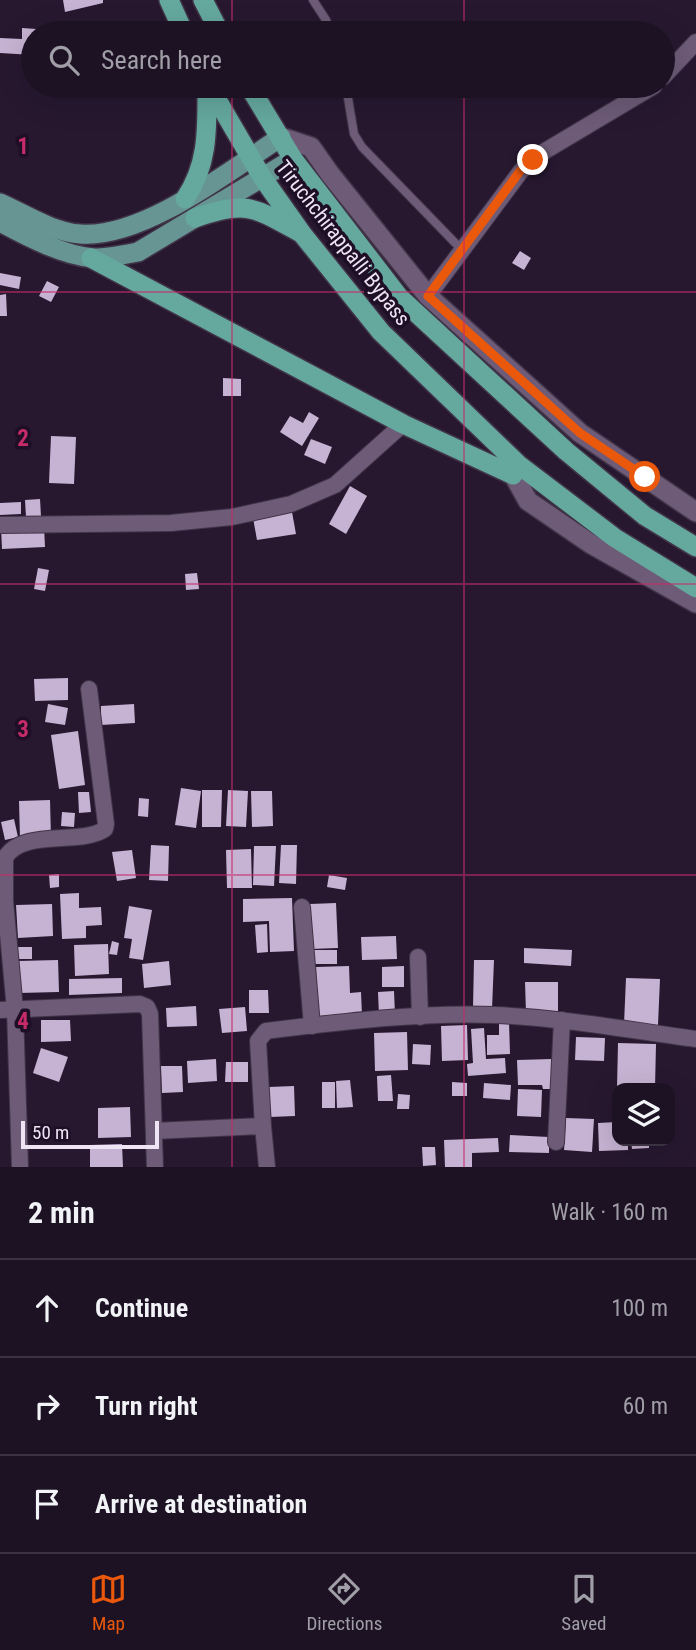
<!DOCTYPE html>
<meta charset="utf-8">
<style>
body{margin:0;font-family:"Roboto Condensed",sans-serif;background:#2a2031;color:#f1f3f6}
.controls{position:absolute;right:21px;bottom:21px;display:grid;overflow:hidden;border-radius:14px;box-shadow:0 7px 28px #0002}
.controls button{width:63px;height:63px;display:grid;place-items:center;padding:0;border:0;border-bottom:2px solid #3b3241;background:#1d1224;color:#f1f3f6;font:35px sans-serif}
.scale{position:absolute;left:21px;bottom:18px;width:138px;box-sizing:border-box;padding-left:7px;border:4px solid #eee4f4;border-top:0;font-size:19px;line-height:24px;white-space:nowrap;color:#eee4f4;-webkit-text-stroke:5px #1e0e26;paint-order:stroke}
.stop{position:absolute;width:21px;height:21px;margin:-16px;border:5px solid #ea580c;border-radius:50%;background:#fff}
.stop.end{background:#ea580c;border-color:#fff;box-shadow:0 2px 7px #0008}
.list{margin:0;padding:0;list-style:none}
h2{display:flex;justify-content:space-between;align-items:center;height:91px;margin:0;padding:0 28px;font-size:30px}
h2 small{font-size:23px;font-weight:400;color:#a09ea6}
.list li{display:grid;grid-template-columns:46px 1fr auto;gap:21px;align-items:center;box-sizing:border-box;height:98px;padding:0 28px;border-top:2px solid #3b3241}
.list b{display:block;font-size:26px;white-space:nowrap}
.list em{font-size:23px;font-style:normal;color:#a09ea6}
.icon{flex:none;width:38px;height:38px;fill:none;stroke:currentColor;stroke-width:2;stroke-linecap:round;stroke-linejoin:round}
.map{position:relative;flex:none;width:696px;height:1167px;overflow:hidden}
.search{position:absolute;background:#1d1224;box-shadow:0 7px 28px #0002;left:21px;right:21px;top:21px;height:77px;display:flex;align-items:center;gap:18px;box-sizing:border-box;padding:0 24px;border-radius:38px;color:#a09ea6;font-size:26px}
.sheet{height:385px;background:#1d1224}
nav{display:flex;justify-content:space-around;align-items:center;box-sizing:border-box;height:98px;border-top:2px solid #3b3241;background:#1d1224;font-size:19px;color:#a09ea6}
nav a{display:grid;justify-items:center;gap:4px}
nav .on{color:#ea580c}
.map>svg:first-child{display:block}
.building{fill:#c6b2d2}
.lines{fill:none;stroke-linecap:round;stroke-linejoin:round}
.service-casing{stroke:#413448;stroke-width:10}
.minor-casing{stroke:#413448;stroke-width:18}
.tertiary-casing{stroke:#413448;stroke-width:22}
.primary-casing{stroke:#413448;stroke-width:22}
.trunk-casing{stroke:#413448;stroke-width:22}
.service{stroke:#6d5b77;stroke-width:8}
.minor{stroke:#6d5b77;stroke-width:16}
.tertiary{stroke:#6d5b77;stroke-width:19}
.primary{stroke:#669594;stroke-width:19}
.trunk{stroke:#64a89e;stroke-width:19}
.route{stroke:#ea580c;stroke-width:9}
.grid{fill:none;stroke:#c62c6a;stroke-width:2;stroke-opacity:0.55}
.labels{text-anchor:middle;stroke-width:7;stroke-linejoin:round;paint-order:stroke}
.street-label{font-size:21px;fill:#eee4f4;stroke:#1e0e26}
.grid-label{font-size:23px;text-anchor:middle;font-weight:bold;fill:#c62c6a;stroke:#1e0e26;stroke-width:7;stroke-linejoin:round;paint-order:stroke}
</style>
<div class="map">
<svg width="696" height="1167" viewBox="0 0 696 1167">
<rect width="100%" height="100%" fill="#271830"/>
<g class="building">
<polygon points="63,0 103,0 103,3 65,12"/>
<polygon points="22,28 51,30 51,33 33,33 33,55 0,53 0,38 22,39"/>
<polygon points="520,251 531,258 524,270 512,263"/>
<polygon points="0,273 21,277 19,289 0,285"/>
<polygon points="47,281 59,287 51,302 39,296"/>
<polygon points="6,294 7,316 0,316 0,295"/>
<polygon points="223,378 241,379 241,396 223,396"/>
<polygon points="309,412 319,418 302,446 280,432 290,416 303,423"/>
<polygon points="51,436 76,437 74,484 49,483"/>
<polygon points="311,439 332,447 325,464 304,455"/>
<polygon points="350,486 367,496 346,534 329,524"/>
<polygon points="40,499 41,516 26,517 25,500"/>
<polygon points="21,502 21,514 0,515 0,503"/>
<polygon points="292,512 296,534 257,540 253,518"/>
<polygon points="44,526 45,547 2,549 1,528"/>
<polygon points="38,568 49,570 45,591 34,589"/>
<polygon points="197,573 199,589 186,590 185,574"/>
<polygon points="68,678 68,700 35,701 34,679"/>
<polygon points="48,704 68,708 65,725 45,722"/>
<polygon points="134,704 135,723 101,725 101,706"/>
<polygon points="78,731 85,785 59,789 51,735"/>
<polygon points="181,788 201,791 196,828 175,825"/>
<polygon points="202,790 222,790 221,827 202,827"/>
<polygon points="228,790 248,791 246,827 226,826"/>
<polygon points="251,791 272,791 273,826 252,827"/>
<polygon points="78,792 89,792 91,812 79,813"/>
<polygon points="139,798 149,799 148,817 138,816"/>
<polygon points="50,800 51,838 20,839 19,801"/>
<polygon points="62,812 75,813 74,827 61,826"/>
<polygon points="14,819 18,837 5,840 1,822"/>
<polygon points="151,845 169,846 168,881 149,880"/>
<polygon points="281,845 297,845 296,884 279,883"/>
<polygon points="254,846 276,846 274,886 253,885"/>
<polygon points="251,849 252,888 227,888 226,850"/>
<polygon points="132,850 136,878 117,881 112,852"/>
<polygon points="59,874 59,887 50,888 49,875"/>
<polygon points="329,875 347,878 345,890 327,887"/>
<polygon points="79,893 79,908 101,907 102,925 86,926 86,938 62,939 60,894"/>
<polygon points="292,898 294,951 270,952 269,921 243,922 243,899"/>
<polygon points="336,903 338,948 311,949 310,904"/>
<polygon points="52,904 53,936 18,938 16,905"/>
<polygon points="129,906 152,910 143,960 129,958 132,939 124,938"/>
<polygon points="267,924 268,952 257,953 255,925"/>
<polygon points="396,936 397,959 362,960 361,937"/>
<polygon points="112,941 119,943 117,955 109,954"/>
<polygon points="108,944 109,974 75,976 74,945"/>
<rect x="14" y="947" width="18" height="12"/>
<polygon points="524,948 572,950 571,966 524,963"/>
<rect x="312" y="950" width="25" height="14"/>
<polygon points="58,960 59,992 19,993 18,961"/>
<polygon points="474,960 494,960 492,1009 473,1008"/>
<polygon points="169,961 171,985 144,988 142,964"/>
<polygon points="349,966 350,993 361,992 362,1015 317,1016 316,967"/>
<polygon points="404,966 404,987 382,987 382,967"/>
<polygon points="122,978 122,993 69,995 69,979"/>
<polygon points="626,978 660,979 658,1025 624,1024"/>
<polygon points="525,982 558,982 558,1012 526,1013"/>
<polygon points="249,990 268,990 269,1013 249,1013"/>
<polygon points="394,991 395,1015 379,1015 378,992"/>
<polygon points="196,1006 197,1026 167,1027 166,1008"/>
<polygon points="245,1007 247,1031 222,1033 219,1009"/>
<polygon points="41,1020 70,1020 71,1041 41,1042"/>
<polygon points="509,1022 510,1054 487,1055 487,1035 499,1035 499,1023"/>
<polygon points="467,1025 468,1060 442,1061 441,1026"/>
<polygon points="484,1028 486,1059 505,1058 506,1073 468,1076 467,1064 473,1063 471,1029"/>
<polygon points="407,1032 408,1070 375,1071 374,1033"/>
<polygon points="576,1037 605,1038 604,1061 575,1060"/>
<polygon points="618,1043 656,1044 655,1088 617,1088"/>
<polygon points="413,1044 431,1045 430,1065 412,1064"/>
<polygon points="41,1048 68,1057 59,1082 33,1073"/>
<polygon points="216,1059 217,1081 188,1083 187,1061"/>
<polygon points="552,1059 553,1089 543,1089 542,1085 518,1085 517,1060"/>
<polygon points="226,1062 248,1062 248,1082 225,1082"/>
<polygon points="161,1066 182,1066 183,1092 162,1093"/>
<polygon points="391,1075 393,1101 378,1101 377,1076"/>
<polygon points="350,1080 353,1107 337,1108 336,1081"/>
<rect x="322" y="1082" width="13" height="26"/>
<polygon points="452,1082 467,1083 467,1096 452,1096"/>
<polygon points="484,1083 511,1085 510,1100 483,1098"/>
<polygon points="294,1086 295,1116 270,1117 269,1087"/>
<polygon points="518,1089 542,1090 541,1117 517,1116"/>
<polygon points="398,1094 410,1095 409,1109 397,1109"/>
<polygon points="130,1107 131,1137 98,1138 98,1108"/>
<polygon points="566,1118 594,1119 592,1152 564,1150"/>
<polygon points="617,1122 617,1141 628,1141 628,1150 599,1151 598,1123"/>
<polygon points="510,1135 549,1137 549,1153 509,1152"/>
<polygon points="498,1138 499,1152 472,1153 472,1167 445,1167 444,1140"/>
<polygon points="631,1141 649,1141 649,1148 632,1149"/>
<polygon points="122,1144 123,1167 90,1167 90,1145"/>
<polygon points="422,1147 435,1147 436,1165 423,1166"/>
</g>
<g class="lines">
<defs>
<g id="service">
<polyline points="313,0 326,20 331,33"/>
<polyline points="346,86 354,134 362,147 462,250"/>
</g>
<g id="minor">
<polyline points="663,77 696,42"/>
<polyline points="428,296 521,171 545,151 654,86"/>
<polyline points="0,525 171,523 232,517 291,504 335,485 403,424"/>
<polyline points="302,907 312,1026"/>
<polyline points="418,957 420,1017"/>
<polyline points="0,1010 140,1004 147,1007 150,1014 155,1167"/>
<path d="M263 1126 258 1041 266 1031C340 1022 421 1012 495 1015 563 1018 629 1030 696 1039"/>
<polyline points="154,1131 263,1126 267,1167"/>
<polyline points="556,1142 562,1020"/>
<path d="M20 1167 15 1010 5 901V858C22 828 81 846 105 829L106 824 89 689"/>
</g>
<g id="tertiary">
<polyline points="281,137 311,147 330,174 428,296 580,433 696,512"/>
<polyline points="505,460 528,501 591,544 696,603"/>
</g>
<g id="primary">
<path d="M0 203C25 214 52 232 80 234 143 239 229 171 281 137"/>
<path d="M0 222C26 236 64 256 94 258 109 258 123 255 138 252L293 159"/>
</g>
<g id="trunk">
<polyline points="169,0 184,33"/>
<polyline points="203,0 220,33"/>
<polyline points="209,86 262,177 303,235 381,332 519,465 615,538 696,588"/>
<polyline points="249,86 293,159 399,297 566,451 645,516 696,547"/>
<path d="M185 199C209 164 207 127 207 86"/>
<path d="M195 218C246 200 254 207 299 232"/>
<polyline points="91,258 403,424 513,475"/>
</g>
</defs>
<use href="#service" class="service-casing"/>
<use href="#minor" class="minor-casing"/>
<use href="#tertiary" class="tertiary-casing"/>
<use href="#primary" class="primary-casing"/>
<use href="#trunk" class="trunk-casing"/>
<use href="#service" class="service"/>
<use href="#minor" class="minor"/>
<use href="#tertiary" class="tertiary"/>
<use href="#primary" class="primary"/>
<use href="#trunk" class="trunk"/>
</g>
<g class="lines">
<polyline class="route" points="533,160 520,171 428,296 580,433 645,477"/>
</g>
<path class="grid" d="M232 0V33M464 0V33M232 86V1167M464 86V1167M0 292H696M0 584H696M0 875H696"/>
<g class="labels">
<g class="street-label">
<text transform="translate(343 243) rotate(52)" y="7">Tiruchchirappalli Bypass</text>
</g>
</g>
<g class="grid-label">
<text x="23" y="154">1</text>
<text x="23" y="446">2</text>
<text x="23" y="737">3</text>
<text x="23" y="1029">4</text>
</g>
</svg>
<div class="controls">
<button><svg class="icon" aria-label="layers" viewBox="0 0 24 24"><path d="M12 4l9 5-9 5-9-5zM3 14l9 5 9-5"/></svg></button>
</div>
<div class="scale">50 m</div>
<div class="stop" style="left:645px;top:477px"></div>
<div class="stop end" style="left:533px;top:160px"></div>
<div class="search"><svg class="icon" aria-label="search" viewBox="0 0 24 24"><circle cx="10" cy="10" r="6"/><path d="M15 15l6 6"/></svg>Search here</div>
</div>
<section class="sheet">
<h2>2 min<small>Walk · 160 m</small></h2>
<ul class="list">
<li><svg class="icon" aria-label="ahead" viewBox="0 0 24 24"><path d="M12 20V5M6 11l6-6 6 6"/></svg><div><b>Continue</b></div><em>100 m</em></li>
<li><svg class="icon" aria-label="right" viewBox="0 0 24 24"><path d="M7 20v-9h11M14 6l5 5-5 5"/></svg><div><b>Turn right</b></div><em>60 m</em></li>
<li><svg class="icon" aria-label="arrive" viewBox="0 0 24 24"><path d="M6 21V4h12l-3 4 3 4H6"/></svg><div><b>Arrive at destination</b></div></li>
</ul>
</section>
<nav>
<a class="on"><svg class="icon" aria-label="map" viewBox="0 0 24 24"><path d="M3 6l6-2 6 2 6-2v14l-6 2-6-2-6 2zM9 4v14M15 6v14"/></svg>Map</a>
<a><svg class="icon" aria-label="directions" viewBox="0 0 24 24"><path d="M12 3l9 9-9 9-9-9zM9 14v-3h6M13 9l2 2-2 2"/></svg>Directions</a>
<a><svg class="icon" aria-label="saved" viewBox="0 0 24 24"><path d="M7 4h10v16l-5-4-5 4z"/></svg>Saved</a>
</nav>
